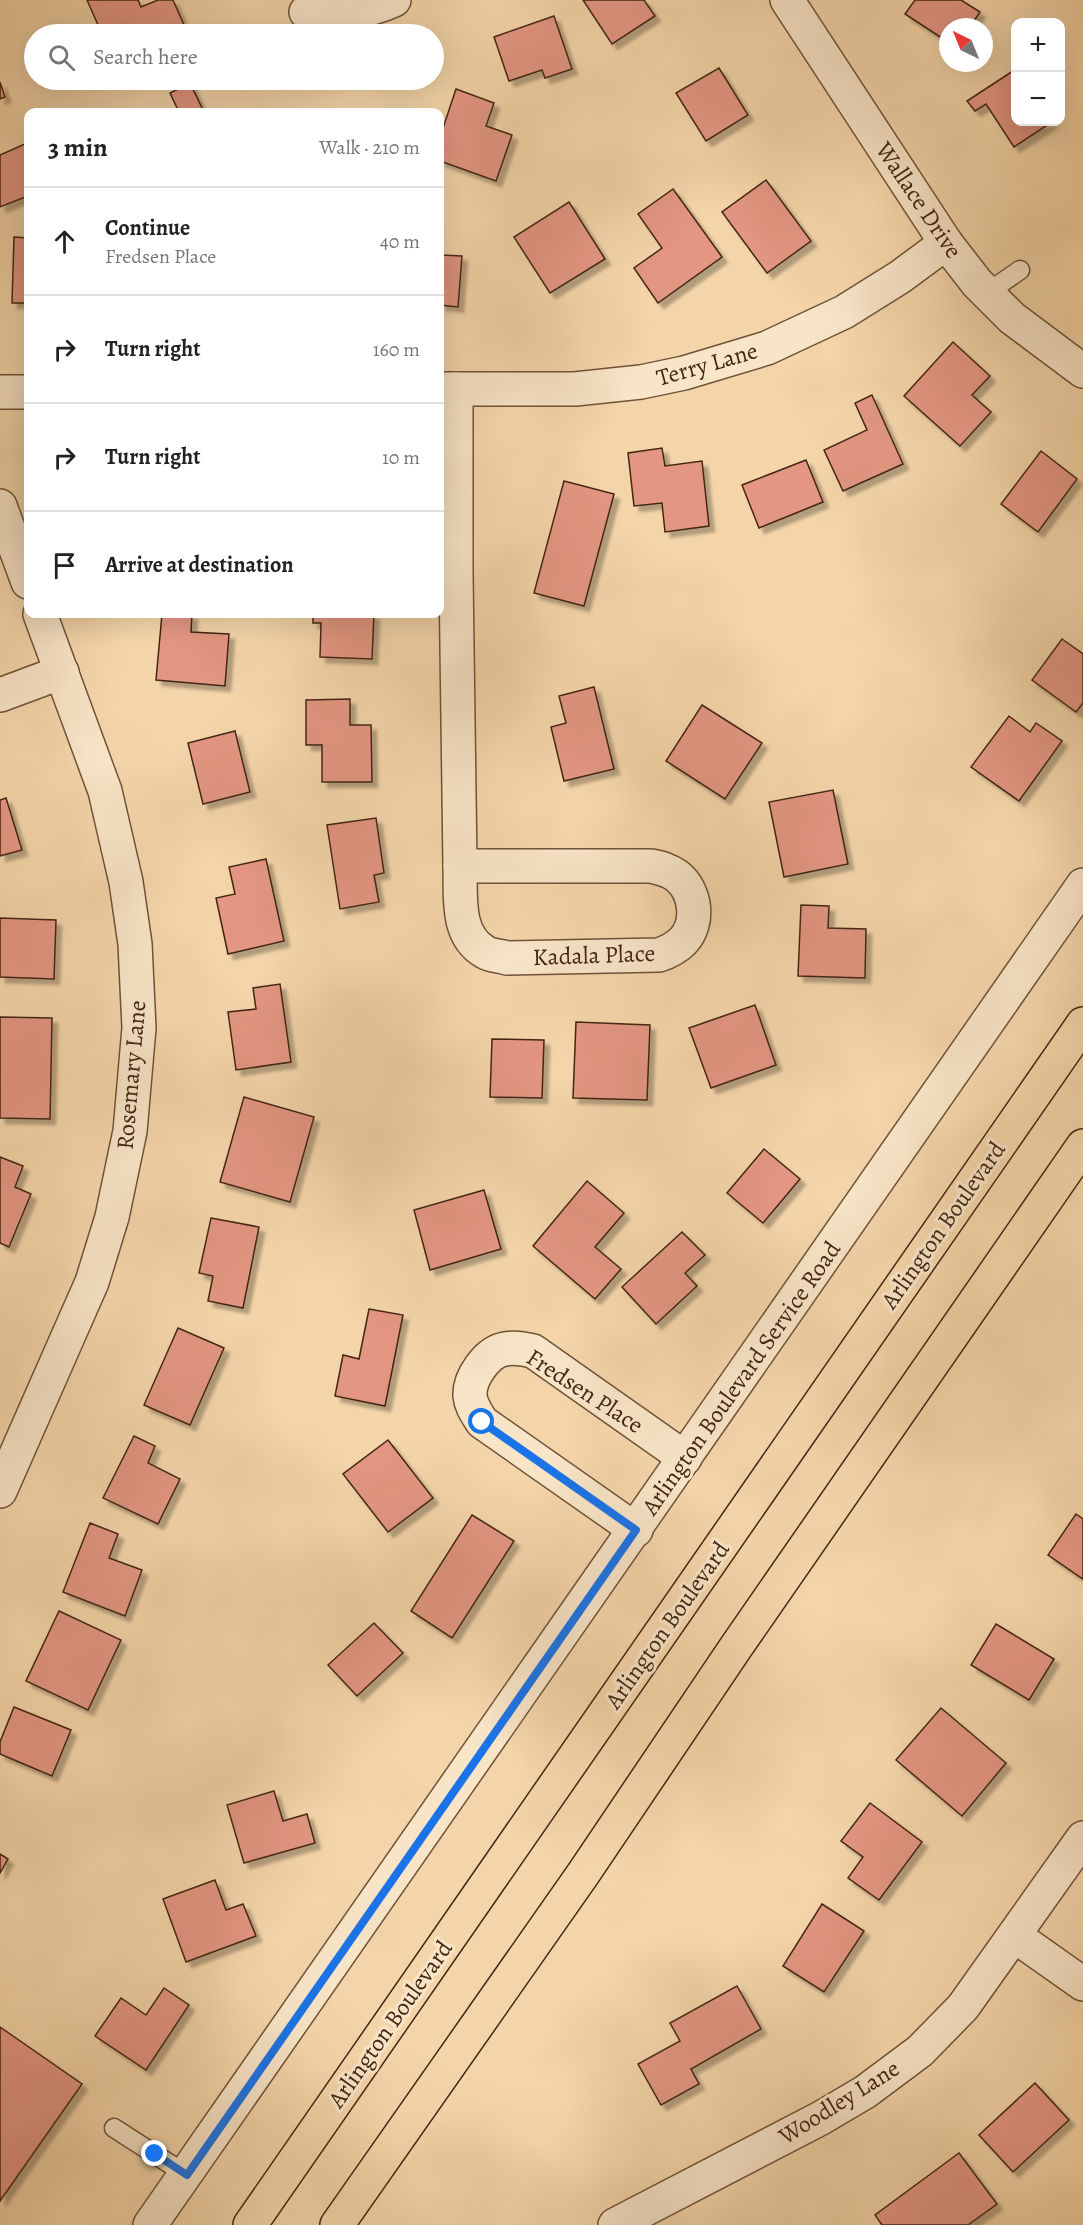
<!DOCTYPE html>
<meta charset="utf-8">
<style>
body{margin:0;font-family:Alegreya,serif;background:#f6f6f6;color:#222}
.controls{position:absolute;right:18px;top:18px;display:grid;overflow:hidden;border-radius:12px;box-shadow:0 6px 24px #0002}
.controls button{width:54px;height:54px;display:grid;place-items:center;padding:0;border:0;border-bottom:2px solid #e0e0e0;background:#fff;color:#222;font:30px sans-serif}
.compass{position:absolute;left:939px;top:18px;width:54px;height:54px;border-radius:50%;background:#fff;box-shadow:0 6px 24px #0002;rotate:317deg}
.stop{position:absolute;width:18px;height:18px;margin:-14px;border:4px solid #1a73e8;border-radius:50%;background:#fff}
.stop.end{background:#1a73e8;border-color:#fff;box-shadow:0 2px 6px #0008}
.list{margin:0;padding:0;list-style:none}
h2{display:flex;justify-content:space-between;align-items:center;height:78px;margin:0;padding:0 24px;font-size:26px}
h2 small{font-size:20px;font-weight:400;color:#767676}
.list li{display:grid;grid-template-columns:39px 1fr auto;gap:18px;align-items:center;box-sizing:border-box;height:108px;padding:0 24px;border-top:2px solid #e0e0e0}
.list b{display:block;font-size:22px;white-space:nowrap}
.list p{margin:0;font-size:20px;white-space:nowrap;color:#767676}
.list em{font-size:20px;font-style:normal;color:#767676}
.icon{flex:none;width:33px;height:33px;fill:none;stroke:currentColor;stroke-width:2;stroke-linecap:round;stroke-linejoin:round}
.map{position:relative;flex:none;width:1083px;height:2225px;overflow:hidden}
.search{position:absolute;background:#fff;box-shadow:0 6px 24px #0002;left:24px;top:24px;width:420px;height:66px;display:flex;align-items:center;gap:15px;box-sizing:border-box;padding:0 21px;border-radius:33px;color:#767676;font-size:22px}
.panel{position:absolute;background:#fff;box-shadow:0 6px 24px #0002;left:24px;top:108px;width:420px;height:510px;border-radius:12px}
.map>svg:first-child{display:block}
.building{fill:#e39682;stroke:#432613;stroke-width:1.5;filter:url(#shadow)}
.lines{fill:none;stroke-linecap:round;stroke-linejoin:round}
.lane-casing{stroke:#6f5238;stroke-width:21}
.street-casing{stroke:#6f5238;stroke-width:36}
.highway-casing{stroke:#432613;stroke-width:36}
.lane{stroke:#f8e4c7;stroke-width:18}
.street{stroke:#f8e4c7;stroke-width:33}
.highway{stroke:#f4d5a9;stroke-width:33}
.route{stroke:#1a73e8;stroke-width:8}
.labels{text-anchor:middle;stroke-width:6;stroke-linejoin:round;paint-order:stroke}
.street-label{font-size:24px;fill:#432613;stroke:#f8e4c7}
</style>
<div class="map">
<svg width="1083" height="2225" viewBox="0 0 1083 2225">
<defs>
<filter id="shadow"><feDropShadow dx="5.5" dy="5.5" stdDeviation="1.5" flood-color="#0004"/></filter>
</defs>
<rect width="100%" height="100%" fill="#f4d5a9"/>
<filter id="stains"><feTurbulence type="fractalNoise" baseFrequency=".00333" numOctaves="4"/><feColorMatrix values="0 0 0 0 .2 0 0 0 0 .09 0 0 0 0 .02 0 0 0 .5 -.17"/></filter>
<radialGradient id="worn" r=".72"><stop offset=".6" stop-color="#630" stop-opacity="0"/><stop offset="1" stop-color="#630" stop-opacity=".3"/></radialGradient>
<g class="building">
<polygon points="87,0 138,0 141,7 158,0 173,0 185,27 168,34 102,34"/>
<polygon points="583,0 644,0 655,16 612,44"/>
<polygon points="915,0 961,0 980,12 970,27 948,27 948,42 905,14"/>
<polygon points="554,16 572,69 545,78 542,70 509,81 494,37"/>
<polygon points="719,68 748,115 706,141 676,93"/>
<polygon points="1016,69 1016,122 1052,122 1014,147 986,104 975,111 967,101"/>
<polygon points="0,82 5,97 0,99"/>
<polygon points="190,83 204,112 179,112 170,93"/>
<polygon points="456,89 494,103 486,126 512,135 496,181 440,161 440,137"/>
<polygon points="27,143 28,148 28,196 0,207 0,155"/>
<polygon points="766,180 811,241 767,273 722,212"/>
<polygon points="673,189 722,257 658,303 634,268 662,248 638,214"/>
<polygon points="569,202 605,259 550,293 514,237"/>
<polygon points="14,237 28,238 28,303 12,303"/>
<polygon points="440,255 462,256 458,307 440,305"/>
<polygon points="953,342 990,376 972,395 991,412 960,446 904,396"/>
<polygon points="872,395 903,464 843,491 824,450 867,430 855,403"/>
<polygon points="662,448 665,466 702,461 709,526 665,532 662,503 634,506 628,453"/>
<polygon points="1041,451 1077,479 1038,532 1001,504"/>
<polygon points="806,460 823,502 759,528 742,485"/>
<polygon points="564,481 614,494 584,606 534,593"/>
<polygon points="162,614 192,614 191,632 229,634 225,686 156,680"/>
<polygon points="313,614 374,614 372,659 320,657 321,623 313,623"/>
<polygon points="1062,639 1083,654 1083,703 1076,712 1032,680"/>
<polygon points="594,687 614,769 564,781 551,727 566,723 559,696"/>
<polygon points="350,699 350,725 371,725 372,782 322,782 322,745 306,745 306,700"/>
<polygon points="702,705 762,743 725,799 666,761"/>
<polygon points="1009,716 1030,732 1036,723 1062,741 1019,801 971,767"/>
<polygon points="235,731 250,792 203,804 188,743"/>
<polygon points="833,790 848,864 784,877 769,802"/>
<polygon points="6,798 22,850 0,856 0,800"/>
<polygon points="376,818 384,873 374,875 379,902 340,909 327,825"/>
<polygon points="266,859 284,941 228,954 216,898 235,894 229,867"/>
<polygon points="801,905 829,906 828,928 866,929 865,978 798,976"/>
<polygon points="0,918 56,920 54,979 0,977"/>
<polygon points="280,984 291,1062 236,1070 228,1012 256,1009 253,988"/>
<polygon points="755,1005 776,1065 711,1088 689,1028"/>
<polygon points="0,1017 52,1018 50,1119 0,1118"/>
<polygon points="576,1022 650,1025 647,1100 573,1098"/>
<polygon points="492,1039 544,1040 542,1098 490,1097"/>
<polygon points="244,1097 314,1117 290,1202 220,1182"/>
<polygon points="764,1149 800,1179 763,1223 727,1193"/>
<polygon points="0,1157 23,1166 15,1187 31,1194 9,1247 0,1243"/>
<polygon points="587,1181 624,1213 595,1247 621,1269 595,1299 533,1246"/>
<polygon points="484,1190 501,1249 430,1270 414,1210"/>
<polygon points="211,1218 259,1227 243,1308 208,1301 213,1276 199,1273"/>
<polygon points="682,1232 705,1255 685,1273 697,1286 656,1324 622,1287"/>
<polygon points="369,1309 403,1315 385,1406 335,1396 343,1355 359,1359"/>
<polygon points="178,1328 224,1348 190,1425 144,1405"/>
<polygon points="134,1436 155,1446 148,1463 180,1479 158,1524 103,1498"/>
<polygon points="388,1440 433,1498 388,1532 343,1474"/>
<polygon points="1076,1514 1083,1519 1083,1579 1048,1555"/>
<polygon points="472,1515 514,1541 452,1638 411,1611"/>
<polygon points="90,1523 118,1534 109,1558 142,1570 125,1616 63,1592"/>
<polygon points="59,1611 121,1640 88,1710 26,1681"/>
<polygon points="374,1623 403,1653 357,1696 328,1665"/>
<polygon points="996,1624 1054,1659 1029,1700 971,1665"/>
<polygon points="14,1707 71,1730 52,1776 0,1754 0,1742"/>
<polygon points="941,1708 1006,1763 962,1816 896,1760"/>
<polygon points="274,1791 283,1821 307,1814 315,1843 244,1863 227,1805"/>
<polygon points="870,1803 922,1842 879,1900 848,1878 863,1857 841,1841"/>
<polygon points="0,1854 8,1859 0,1873"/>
<polygon points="215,1880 226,1910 243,1904 256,1936 186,1962 163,1899"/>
<polygon points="822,1904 864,1931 824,1992 783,1966"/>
<polygon points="737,1986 761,2029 691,2069 699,2084 661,2105 638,2064 680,2041 670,2023"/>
<polygon points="164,1988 189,2005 146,2070 95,2036 121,1998 146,2015"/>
<polygon points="0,2027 82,2084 0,2201"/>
<polygon points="1035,2083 1069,2120 1013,2172 979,2135"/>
<polygon points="959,2153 997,2204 968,2225 882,2225 875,2215"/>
</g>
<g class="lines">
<defs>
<g id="lane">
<polyline points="987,293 1020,270"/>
<polyline points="114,2128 187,2175"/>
</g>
<g id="street">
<polyline points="787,0 946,243 977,283 1012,318 1083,371"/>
<path d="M306 12C339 14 363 14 394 0"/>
<polyline points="440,389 575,389 641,382 684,373 767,348 844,312 900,277 946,243"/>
<polyline points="456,389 456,574 460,866"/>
<polyline points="0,392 28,392"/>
<polyline points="0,506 28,582"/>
<polyline points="0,695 62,672"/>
<path d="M460 866H651C661 868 669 870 677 876 696 891 700 923 683 941 676 948 668 952 659 955L507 958C501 956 491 956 485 952 455 935 461 895 460 866Z"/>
<polyline points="0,1491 92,1282 112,1217 130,1131 139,1028 135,944 126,882 105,791 40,614"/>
<path d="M636 1530 482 1422C477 1414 471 1406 470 1396 469 1378 487 1352 505 1349 515 1347 523 1349 533 1351L685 1458"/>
<polyline points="1015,1936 1083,1984"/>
<polyline points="150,2225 1083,885"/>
<polyline points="615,2225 821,2118 865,2092 920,2051 963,2007 1083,1838"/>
</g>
<g id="highway">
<polyline points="250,2225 1083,1024"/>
<polyline points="337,2225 583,1874 736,1647 1083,1146"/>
</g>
</defs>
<use href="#lane" class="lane-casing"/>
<use href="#street" class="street-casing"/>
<use href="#highway" class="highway-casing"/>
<use href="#lane" class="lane"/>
<use href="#street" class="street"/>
<use href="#highway" class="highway"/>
</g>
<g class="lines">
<polyline class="route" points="155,2154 187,2175 636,1530 482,1422"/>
</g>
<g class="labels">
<g class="street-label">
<text transform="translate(919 200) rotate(56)" y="8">Wallace Drive</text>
<text transform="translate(707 364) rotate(-16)" y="8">Terry Lane</text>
<text transform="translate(594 955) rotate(-2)" y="8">Kadala Place</text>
<text transform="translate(131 1075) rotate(-85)" y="8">Rosemary Lane</text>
<text transform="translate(943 1225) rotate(-55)" y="8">Arlington Boulevard</text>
<text transform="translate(741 1378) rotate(-55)" y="8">Arlington Boulevard Service Road</text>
<text transform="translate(585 1391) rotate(33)" y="8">Fredsen Place</text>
<text transform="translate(667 1625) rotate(-55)" y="8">Arlington Boulevard</text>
<text transform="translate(390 2024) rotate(-55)" y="8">Arlington Boulevard</text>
<text transform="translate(839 2102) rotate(-32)" y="8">Woodley Lane</text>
</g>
</g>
<rect width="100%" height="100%" filter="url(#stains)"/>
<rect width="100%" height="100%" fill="url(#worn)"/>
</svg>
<div class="controls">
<button>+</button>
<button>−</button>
</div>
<svg class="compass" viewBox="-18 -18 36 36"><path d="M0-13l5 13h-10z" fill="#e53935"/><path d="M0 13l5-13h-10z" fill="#767676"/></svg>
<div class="stop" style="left:482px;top:1422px"></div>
<div class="stop end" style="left:155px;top:2154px"></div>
<div class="search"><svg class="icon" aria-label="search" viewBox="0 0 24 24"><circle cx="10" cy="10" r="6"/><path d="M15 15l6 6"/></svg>Search here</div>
<section class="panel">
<h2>3 min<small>Walk · 210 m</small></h2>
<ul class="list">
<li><svg class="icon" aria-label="ahead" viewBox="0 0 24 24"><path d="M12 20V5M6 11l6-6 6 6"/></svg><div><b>Continue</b><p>Fredsen Place</p></div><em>40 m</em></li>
<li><svg class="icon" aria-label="right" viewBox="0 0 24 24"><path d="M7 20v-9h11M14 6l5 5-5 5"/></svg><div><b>Turn right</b></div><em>160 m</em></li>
<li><svg class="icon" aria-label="right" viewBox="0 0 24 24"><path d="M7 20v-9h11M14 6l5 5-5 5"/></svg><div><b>Turn right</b></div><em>10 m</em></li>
<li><svg class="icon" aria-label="arrive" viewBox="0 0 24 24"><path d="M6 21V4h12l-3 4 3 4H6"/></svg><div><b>Arrive at destination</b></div></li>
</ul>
</section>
</div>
